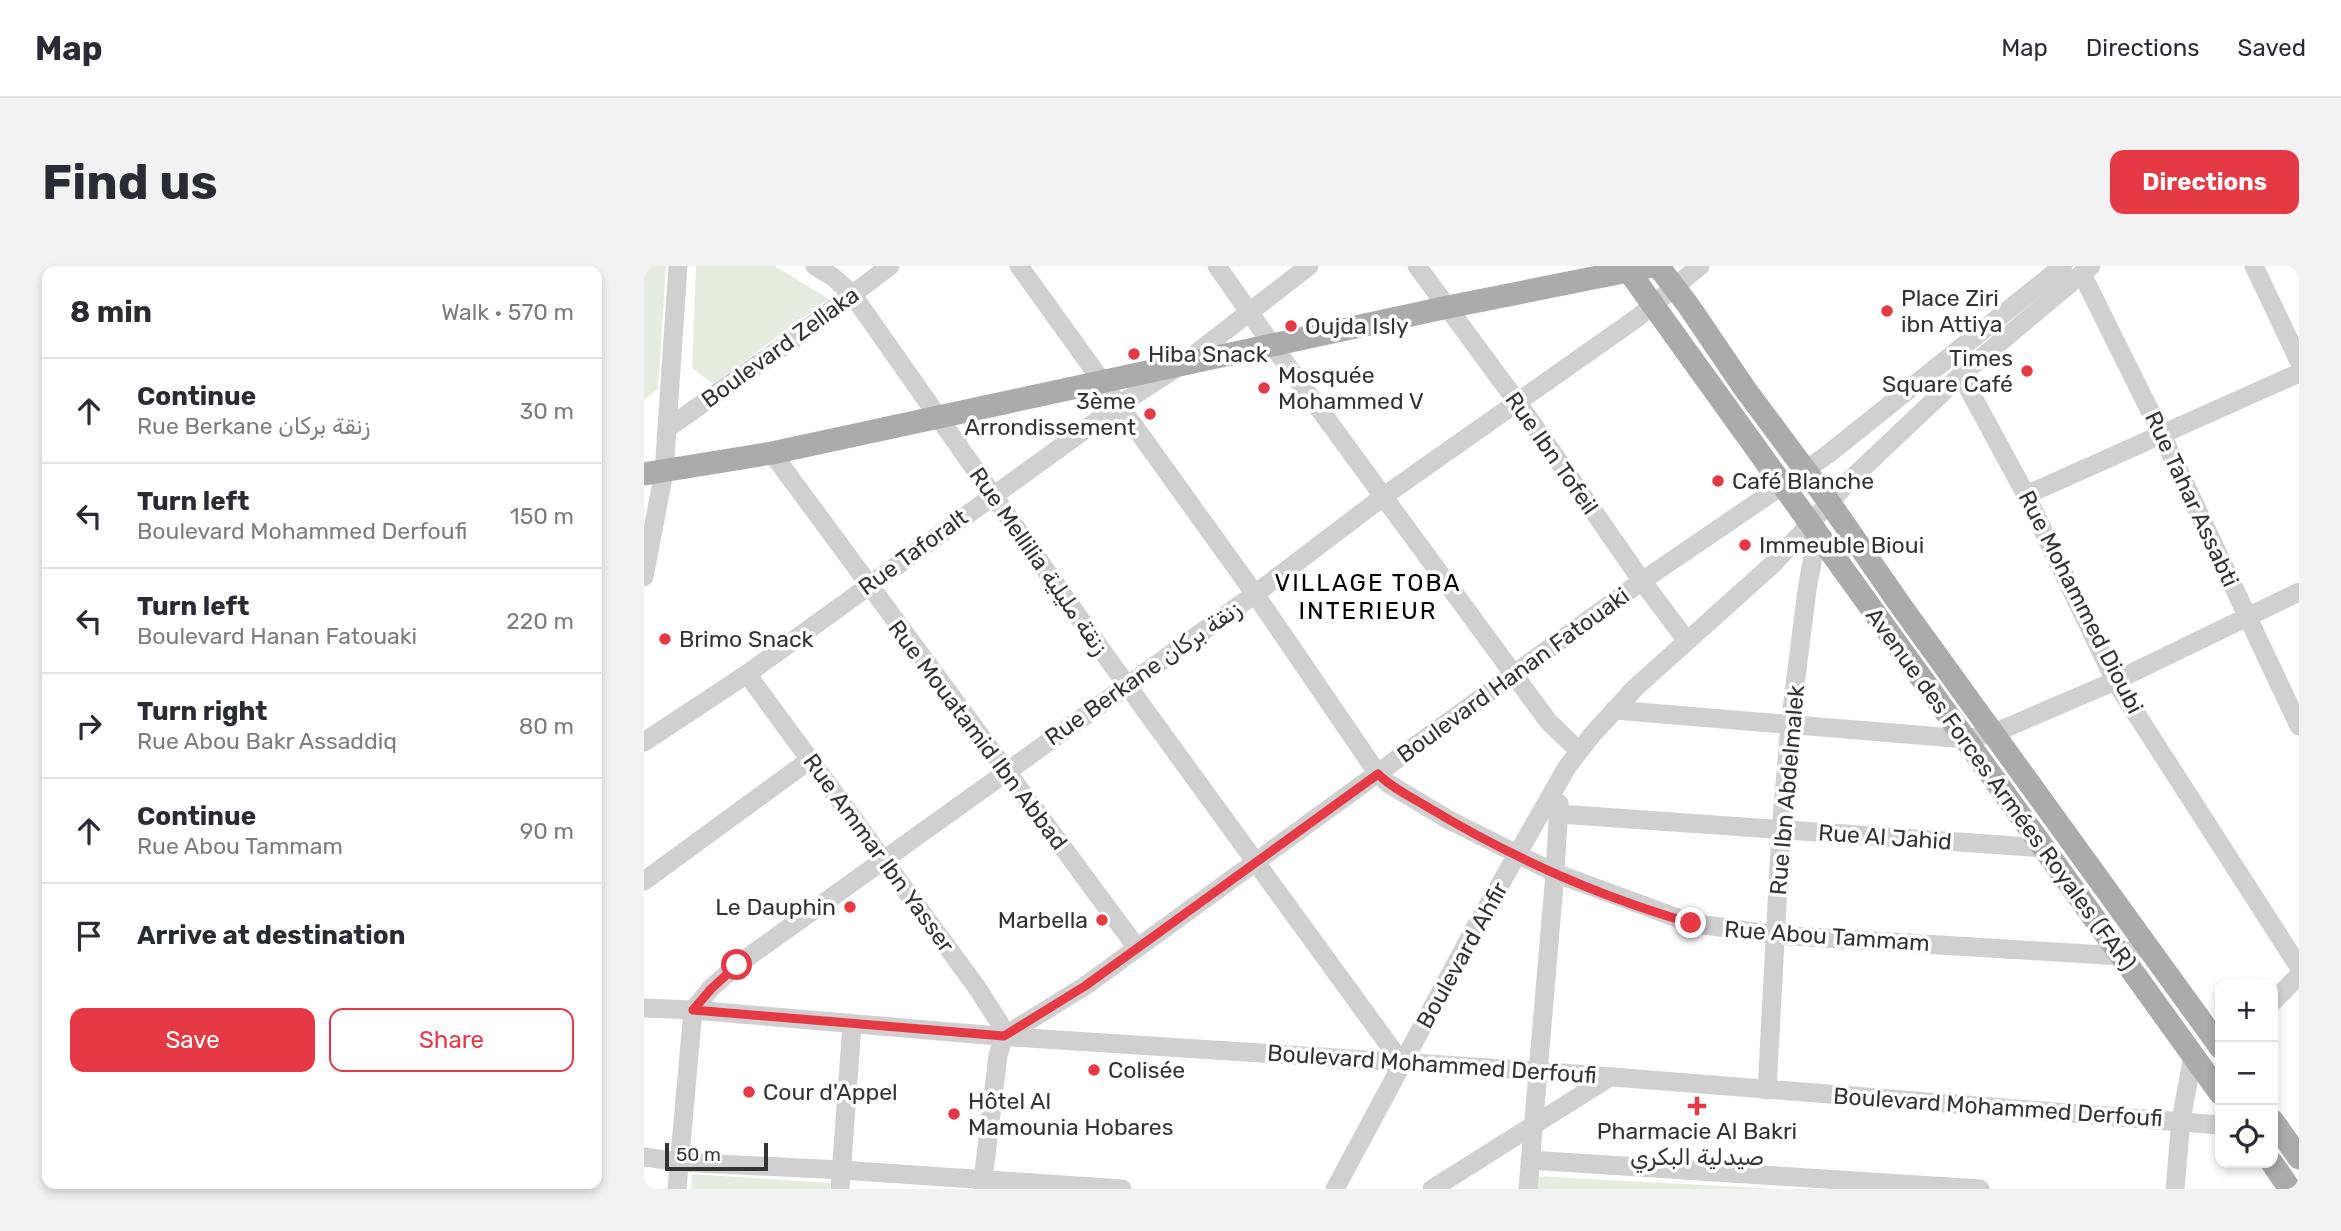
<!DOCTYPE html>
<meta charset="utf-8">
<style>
body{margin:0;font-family:Rubik,"Noto Naskh Arabic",sans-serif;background:#f2f2f3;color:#2b2b33}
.controls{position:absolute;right:21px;bottom:21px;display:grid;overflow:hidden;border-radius:14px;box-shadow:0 4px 10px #0003}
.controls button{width:63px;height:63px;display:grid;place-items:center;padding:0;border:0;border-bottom:2px solid #e1e1e2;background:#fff;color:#2b2b33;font:35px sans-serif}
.scale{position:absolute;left:21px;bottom:18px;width:103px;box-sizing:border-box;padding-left:7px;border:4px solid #333;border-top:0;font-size:19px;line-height:24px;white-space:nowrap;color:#333;-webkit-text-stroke:5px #fff;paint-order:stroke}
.stop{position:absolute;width:21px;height:21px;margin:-16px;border:5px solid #e63946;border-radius:50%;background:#fff}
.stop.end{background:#e63946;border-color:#fff;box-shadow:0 2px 7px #0008}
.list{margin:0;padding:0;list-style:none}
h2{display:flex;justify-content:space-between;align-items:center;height:91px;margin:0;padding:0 28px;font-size:30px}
h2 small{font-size:23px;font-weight:400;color:#7c7c81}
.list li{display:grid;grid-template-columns:46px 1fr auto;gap:21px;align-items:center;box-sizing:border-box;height:105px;padding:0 28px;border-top:2px solid #e1e1e2}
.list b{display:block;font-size:26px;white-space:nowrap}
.list p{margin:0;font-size:23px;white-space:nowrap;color:#7c7c81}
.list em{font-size:23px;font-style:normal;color:#7c7c81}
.actions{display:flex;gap:14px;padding:21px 28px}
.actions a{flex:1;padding:16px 0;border:2px solid #e63946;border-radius:14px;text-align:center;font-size:24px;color:#e63946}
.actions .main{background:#e63946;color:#fff}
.icon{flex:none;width:38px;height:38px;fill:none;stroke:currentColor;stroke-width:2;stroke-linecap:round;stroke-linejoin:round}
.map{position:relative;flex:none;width:1655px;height:923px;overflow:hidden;border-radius:14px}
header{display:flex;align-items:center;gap:42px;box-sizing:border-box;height:98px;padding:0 35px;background:#fff;border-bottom:2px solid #e1e1e2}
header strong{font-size:33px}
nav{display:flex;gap:38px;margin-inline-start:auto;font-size:24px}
.intro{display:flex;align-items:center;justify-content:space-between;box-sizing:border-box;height:168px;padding:0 42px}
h1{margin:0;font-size:49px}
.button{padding:18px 32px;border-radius:14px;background:#e63946;color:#fff;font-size:24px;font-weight:700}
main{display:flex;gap:42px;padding:0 42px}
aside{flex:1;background:#fff;border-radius:14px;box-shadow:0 4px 10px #0003}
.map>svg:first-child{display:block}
.green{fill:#e6ecdf}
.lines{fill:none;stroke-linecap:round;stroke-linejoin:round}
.minor{stroke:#d0d0d0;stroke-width:19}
.major{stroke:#ababab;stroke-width:23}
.route{stroke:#e63946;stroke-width:9}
.poi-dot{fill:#e63946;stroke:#fff;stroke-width:2.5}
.labels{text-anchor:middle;stroke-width:7;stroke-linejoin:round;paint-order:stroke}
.poi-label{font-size:23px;fill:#333;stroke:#fff;text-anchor:start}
.street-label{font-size:23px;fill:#333;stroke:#fff}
.neighbourhood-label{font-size:24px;letter-spacing:2px;fill:#000;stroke:#fff}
</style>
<header>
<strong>Map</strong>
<nav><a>Map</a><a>Directions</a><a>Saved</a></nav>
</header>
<div class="intro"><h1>Find us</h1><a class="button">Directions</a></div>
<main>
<aside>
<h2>8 min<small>Walk · 570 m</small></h2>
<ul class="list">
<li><svg class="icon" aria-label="ahead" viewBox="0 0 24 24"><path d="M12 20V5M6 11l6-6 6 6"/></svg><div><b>Continue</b><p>Rue Berkane زنقة بركان</p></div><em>30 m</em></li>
<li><svg class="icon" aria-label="left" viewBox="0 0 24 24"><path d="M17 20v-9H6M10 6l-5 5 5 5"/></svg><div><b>Turn left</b><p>Boulevard Mohammed Derfoufi</p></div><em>150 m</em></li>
<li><svg class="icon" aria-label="left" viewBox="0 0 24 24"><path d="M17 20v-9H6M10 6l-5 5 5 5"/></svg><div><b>Turn left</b><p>Boulevard Hanan Fatouaki</p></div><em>220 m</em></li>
<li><svg class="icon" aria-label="right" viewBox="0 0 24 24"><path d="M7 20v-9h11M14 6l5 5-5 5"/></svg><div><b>Turn right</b><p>Rue Abou Bakr Assaddiq</p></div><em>80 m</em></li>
<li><svg class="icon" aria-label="ahead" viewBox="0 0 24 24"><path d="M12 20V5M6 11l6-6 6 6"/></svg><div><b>Continue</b><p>Rue Abou Tammam</p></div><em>90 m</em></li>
<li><svg class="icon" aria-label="arrive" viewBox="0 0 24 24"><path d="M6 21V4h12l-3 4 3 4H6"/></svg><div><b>Arrive at destination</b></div></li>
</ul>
<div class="actions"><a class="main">Save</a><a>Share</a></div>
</aside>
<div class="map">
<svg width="1655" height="923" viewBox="0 0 1655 923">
<rect width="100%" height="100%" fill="#fff"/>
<g class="green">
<polygon points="0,0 22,0 14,123 0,134"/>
<polygon points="52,0 131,0 185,33 69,118 48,102"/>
<polygon points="48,908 186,917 186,923 47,923"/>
<polygon points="889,910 1135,923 889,923"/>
</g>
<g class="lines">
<g class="minor">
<polyline points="171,0 189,11 208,28 464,393 758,797"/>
<polyline points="375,0 611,328 734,508 745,518 805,554 911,607 1047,657 1132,669 1477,690 1502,677"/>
<polyline points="573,0 629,80 904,455 935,485"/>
<polyline points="773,0 874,137 998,315 1043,375"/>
<polyline points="1610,0 1655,95"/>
<polyline points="1438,8 1517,167 1655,460"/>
<polyline points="1317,109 1382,229 1471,415 1655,701"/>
<polyline points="24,162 144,77 246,0"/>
<polyline points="128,187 493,682"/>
<polyline points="1382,229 1655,107"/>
<polyline points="0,311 20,206 34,0"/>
<polyline points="103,408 334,723 355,756 360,770"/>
<polyline points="970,444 1322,473 1350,467 1471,415 1655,326"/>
<polyline points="0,476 103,408 475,139 537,99 665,0"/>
<polyline points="915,548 1400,582"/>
<polyline points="0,615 167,493"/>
<polyline points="1629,736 1655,709"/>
<polyline points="0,742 49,744 354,770 893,805 1576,859"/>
<polyline points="49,744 67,722 93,699 611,328 740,230 993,52 1056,0"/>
<polyline points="360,770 441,720 998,315 1183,189 1419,0"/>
<polyline points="1123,824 1137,564 1146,459 1163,324 1173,268"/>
<polyline points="0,891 35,896 197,904 478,923"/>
<polyline points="886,894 1336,923"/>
<polyline points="33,923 49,744"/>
<polyline points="196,923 208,759"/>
<polyline points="338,923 354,789 360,770"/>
<polyline points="691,923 830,664 923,501 947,470 991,422 1130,297 1205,215 1317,109 1447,0"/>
<polyline points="788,923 966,811"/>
<polyline points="884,923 911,607 915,537"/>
<polyline points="1531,923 1537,854 1549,790"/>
</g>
<g class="major">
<polyline points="981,0 1576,827"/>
<polyline points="1014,0 1044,39 1101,123 1185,236 1257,340 1576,781"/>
<polyline points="0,208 128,187 804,41 1009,0"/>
<polyline points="1629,855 1655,892"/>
<polyline points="1628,897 1646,923"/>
</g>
</g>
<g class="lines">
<path class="route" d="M93 699 67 723 49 744 360 770 441 720 734 508C749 523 769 532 787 543 867 591 957 631 1047 657"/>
</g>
<g class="poi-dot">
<circle cx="1243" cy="45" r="7"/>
<circle cx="647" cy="60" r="7"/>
<circle cx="490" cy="88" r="7"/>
<circle cx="1383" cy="105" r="7"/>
<circle cx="620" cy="122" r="7"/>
<circle cx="506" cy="148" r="7"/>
<circle cx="1074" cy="215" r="7"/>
<circle cx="1101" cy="279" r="7"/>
<circle cx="21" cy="373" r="7"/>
<circle cx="206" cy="641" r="7"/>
<circle cx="458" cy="654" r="7"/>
<circle cx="450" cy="804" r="7"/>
<circle cx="105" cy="826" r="7"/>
<path d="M1049.5 829.5h7v7h7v7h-7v7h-7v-7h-7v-7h7z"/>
<circle cx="310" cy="848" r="7"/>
</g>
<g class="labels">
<g class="poi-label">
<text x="1257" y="40">Place Ziri<tspan x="1257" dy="26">ibn Attiya</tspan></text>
<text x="661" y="68">Oujda Isly</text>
<text x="504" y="96">Hiba Snack</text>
<text x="1369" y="100" text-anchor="end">Times<tspan x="1369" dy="26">Square Café</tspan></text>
<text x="634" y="117">Mosquée<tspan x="634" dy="26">Mohammed V</tspan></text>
<text x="492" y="143" text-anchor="end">3ème<tspan x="492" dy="26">Arrondissement</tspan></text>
<text x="1088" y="223">Café Blanche</text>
<text x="1115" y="287">Immeuble Bioui</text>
<text x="35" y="381">Brimo Snack</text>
<text x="192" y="649" text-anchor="end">Le Dauphin</text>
<text x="444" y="662" text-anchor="end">Marbella</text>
<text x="464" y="812">Colisée</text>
<text x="119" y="834">Cour d'Appel</text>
<text x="324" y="843">Hôtel Al<tspan x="324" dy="26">Mamounia Hobares</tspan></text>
<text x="1053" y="873" text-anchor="middle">Pharmacie Al Bakri<tspan x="1053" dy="26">صيدلية البكري</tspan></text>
</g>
<g class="street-label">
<text transform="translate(136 81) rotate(-36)" y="8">Boulevard Zellaka</text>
<text transform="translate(908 187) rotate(55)" y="8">Rue Ibn Tofeil</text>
<text transform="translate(1548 233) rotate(65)" y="8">Rue Tahar Assabti</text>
<text transform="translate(269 286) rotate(-36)" y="8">Rue Taforalt</text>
<text transform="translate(395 295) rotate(55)" y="8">Rue Mellilia زنقة مليلية</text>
<text transform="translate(1437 336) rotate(63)" y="8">Rue Mohammed Dioubi</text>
<text transform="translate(499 407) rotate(-35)" y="8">Rue Berkane زنقة بركان</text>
<text transform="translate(869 409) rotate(-36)" y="8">Boulevard Hanan Fatouaki</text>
<text transform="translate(334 469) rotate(53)" y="8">Rue Mouatamid Ibn Abbad</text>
<text transform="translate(1357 523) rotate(54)" y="8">Avenue des Forces Armées Royales (FAR)</text>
<text transform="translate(1143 524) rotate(-85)" y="8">Rue Ibn Abdelmalek</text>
<text transform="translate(1241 571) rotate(4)" y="8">Rue Al Jahid</text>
<text transform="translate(235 587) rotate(54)" y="8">Rue Ammar Ibn Yasser</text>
<text transform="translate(1183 670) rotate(4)" y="8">Rue Abou Tammam</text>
<text transform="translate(818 689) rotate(-61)" y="8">Boulevard Ahfir</text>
<text transform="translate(788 798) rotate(4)" y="8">Boulevard Mohammed Derfoufi</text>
<text transform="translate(1354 841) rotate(4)" y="8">Boulevard Mohammed Derfoufi</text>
</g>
<g class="neighbourhood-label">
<text x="724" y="325">VILLAGE TOBA<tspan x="724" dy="28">INTERIEUR</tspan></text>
</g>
</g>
</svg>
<div class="controls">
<button>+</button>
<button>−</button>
<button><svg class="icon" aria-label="locate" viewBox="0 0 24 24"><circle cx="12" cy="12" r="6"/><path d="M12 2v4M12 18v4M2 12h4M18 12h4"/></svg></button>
</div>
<div class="scale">50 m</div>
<div class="stop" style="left:93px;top:699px"></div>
<div class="stop end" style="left:1047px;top:657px"></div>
</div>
</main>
